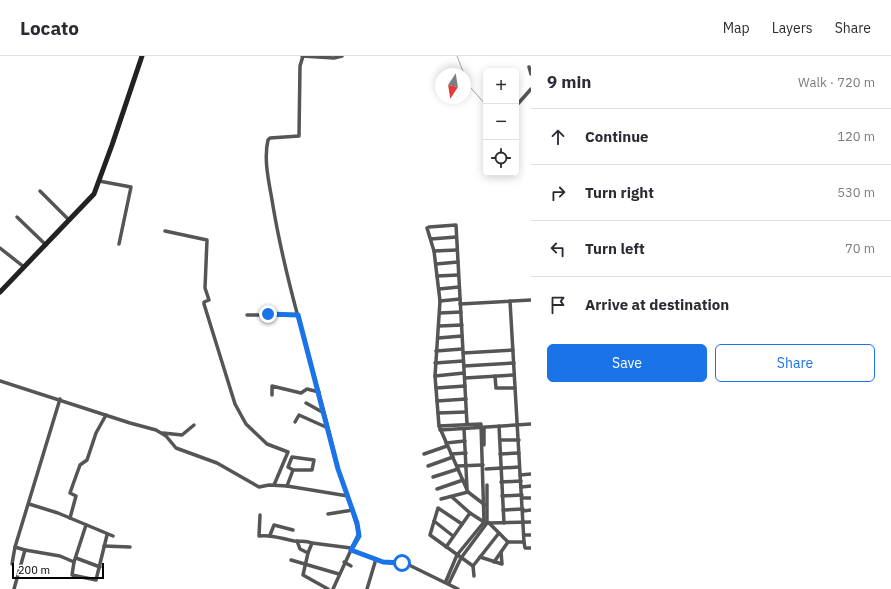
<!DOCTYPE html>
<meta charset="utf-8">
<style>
body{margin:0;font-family:"IBM Plex Sans",sans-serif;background:#f7f7f7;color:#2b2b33}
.controls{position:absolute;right:12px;top:12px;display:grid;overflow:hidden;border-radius:6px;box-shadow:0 2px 10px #0003}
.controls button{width:36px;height:36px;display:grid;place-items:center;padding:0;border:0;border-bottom:1px solid #e1e1e2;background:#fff;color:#2b2b33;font:20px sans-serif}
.compass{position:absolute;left:435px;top:12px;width:36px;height:36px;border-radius:50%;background:#fff;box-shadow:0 2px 10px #0003;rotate:192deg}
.scale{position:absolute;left:12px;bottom:10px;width:92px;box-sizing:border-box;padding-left:4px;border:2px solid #000;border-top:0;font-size:11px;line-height:14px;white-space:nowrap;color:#000;-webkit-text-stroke:3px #fff;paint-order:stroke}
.stop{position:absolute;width:12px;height:12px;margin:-9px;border:3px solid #1a73e8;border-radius:50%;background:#fff}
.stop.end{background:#1a73e8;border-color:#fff;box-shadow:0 1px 4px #0008}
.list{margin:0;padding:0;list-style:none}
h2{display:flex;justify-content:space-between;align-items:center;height:52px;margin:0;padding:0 16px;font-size:17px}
h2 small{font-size:13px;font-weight:400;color:#7c7c81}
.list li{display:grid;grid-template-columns:26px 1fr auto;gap:12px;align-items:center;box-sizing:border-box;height:56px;padding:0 16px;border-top:1px solid #e1e1e2}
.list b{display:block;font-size:15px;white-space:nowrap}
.list em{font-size:13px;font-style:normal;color:#7c7c81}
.actions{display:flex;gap:8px;padding:12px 16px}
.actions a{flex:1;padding:9px 0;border:1px solid #1a73e8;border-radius:6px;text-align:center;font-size:14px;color:#1a73e8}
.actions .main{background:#1a73e8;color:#fff}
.icon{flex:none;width:22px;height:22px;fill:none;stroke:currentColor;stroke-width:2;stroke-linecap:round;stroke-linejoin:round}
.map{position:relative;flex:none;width:531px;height:533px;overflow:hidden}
header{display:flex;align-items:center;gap:24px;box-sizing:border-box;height:56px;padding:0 20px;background:#fff;border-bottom:1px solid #e1e1e2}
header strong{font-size:19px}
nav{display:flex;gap:22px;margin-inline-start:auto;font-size:14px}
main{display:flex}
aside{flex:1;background:#fff}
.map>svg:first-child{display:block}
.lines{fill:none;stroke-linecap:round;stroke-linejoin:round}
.stream{stroke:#a3a3a3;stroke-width:1}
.minor{stroke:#555;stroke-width:3.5}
.secondary{stroke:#222;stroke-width:5}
.route{stroke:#1a73e8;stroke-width:5}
</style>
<header>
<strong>Locato</strong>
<nav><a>Map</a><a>Layers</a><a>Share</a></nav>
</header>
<main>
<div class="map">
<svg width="531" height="533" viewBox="0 0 531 533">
<rect width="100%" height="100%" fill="#fff"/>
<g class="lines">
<g class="stream">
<polyline points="457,0 464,18"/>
<polyline points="465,22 470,31 486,49"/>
</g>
<g class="minor">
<polyline points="302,0 334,2 342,0"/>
<path d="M303 0 300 10 299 80 270 82 268 84C263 105 270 130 273 150 288 239 318 325 338 413L348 440"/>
<polyline points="529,11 531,18"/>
<polyline points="516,50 531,33"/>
<polyline points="99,125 131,131 119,188"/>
<polyline points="40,135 69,164"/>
<polyline points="17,161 46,189"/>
<polyline points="165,175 207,184 205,232 209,244 204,246 204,248 235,348 241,359 246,368 267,388 288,396 274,429"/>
<polyline points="431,183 456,181"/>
<polyline points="0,192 24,211"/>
<polyline points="434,195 457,194"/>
<polyline points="436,208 458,206"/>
<polyline points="437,220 458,219"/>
<polyline points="439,233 459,231"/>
<polyline points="440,245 460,243"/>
<polyline points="510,245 524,486"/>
<polyline points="460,248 531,244"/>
<polyline points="440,257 461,256"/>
<polyline points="247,259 298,259"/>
<polyline points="439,270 462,269"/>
<polyline points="438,282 462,280"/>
<polyline points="436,295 462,293"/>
<polyline points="463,297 513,294"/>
<polyline points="435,307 463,305"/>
<polyline points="464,310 514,307"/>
<polyline points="435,320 464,317"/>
<polyline points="495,320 496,332 515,332"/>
<polyline points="465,322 514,319"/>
<polyline points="0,325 130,367 156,374 166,380 176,392 217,407 259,431 269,429 287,430 348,440 359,477 351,494 383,506 407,508 458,533"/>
<polyline points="436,332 465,330"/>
<polyline points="272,339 272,330 301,337 307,333 319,336"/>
<polyline points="437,345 466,343"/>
<polyline points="306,347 324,357"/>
<polyline points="438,357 466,356"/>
<polyline points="295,366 299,359 328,372"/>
<polyline points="467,368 456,169 429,171 427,172 434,195 440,245 435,320 439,370 481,368 484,466 489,467 508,486 524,486 525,492 531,492"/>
<polyline points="439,370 468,436 485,449"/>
<polyline points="499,370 504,467"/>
<polyline points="484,372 484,389"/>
<polyline points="464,373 467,432"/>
<polyline points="440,374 531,368"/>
<polyline points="163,377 182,379 194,369"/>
<polyline points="500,384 519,384"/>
<polyline points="446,387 465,385"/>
<polyline points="424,398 447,390"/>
<polyline points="451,398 466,397"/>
<polyline points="500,398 519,397"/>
<polyline points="428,410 453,401"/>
<polyline points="457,410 483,409"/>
<polyline points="486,413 519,411"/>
<polyline points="520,419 531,418"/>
<polyline points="433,421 458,413"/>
<polyline points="501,426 521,425"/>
<polyline points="287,430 293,414 312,414 314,404 292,401 288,411 293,414"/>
<polyline points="521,431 531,430"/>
<polyline points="437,433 463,424"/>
<polyline points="502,440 522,439"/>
<polyline points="522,442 531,442"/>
<polyline points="441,443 468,436"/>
<polyline points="29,448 58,457 113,480"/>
<polyline points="503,454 523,453"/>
<polyline points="523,455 531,454"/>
<polyline points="328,458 353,454"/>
<path d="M260 459 259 480C272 478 282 483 294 485 301 486 305 484 312 487"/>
<polyline points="70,462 76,440 70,437 71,434 80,409 87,404 96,377 106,359"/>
<polyline points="434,465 453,480"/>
<polyline points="489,467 531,466"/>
<polyline points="462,468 438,452 430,479 473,510"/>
<polyline points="270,479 274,469 293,474"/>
<polyline points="524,479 531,479"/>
<polyline points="297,485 300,493 308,497"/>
<polyline points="104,490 130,491"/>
<polyline points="446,491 470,457"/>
<polyline points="25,494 60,500 74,506 86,469"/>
<polyline points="480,501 502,508 501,496"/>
<polyline points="76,502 100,511"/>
<polyline points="291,504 339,518"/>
<polyline points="74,506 72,519 96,524 107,479"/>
<polyline points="344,506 351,510"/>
<polyline points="494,506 508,486"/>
<polyline points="12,508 15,491"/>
<polyline points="474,520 473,510 499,477"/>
<polyline points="446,525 457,499 484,466 470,457 452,441"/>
<polyline points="449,527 461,502 487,467 487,429"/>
<polyline points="14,533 25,494 15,491 60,343"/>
<polyline points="328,533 303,519 308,497 312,487 351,492"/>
<polyline points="333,533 351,494"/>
<polyline points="367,533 376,503"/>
</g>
<polyline class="secondary" points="0,236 94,138 112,89 142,0"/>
</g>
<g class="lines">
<polyline class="route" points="268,258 298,259 338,413 357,467 359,480 351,494 383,506 402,507"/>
</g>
</svg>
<div class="controls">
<button>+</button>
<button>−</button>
<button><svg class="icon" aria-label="locate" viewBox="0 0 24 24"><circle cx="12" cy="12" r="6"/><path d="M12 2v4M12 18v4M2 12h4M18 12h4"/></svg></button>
</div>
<svg class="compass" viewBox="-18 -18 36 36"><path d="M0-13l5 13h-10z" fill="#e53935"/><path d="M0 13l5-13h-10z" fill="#7c7c81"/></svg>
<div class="scale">200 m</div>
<div class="stop" style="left:402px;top:507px"></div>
<div class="stop end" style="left:268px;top:258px"></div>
</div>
<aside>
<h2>9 min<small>Walk · 720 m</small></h2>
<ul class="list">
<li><svg class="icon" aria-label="ahead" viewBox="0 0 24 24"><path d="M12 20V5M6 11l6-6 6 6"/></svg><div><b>Continue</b></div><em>120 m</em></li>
<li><svg class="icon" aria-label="right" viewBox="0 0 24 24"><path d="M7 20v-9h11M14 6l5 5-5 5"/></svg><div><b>Turn right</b></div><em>530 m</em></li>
<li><svg class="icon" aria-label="left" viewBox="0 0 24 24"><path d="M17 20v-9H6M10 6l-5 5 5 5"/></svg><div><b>Turn left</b></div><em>70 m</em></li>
<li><svg class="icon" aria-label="arrive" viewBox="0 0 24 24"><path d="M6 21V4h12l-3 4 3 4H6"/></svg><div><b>Arrive at destination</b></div></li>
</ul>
<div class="actions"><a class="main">Save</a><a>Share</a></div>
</aside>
</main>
